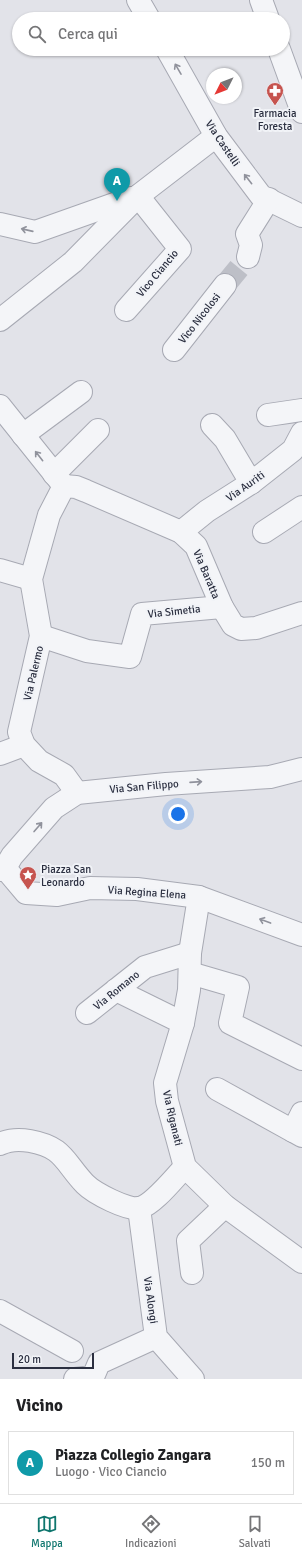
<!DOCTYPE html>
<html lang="it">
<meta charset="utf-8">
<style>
body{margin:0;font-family:Signika,sans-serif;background:#f2f2f2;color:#202124}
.compass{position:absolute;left:206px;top:68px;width:36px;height:36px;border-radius:50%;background:#fff;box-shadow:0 1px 3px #0004;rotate:228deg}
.scale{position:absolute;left:12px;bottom:10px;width:82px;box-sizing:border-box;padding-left:4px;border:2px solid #2b2f40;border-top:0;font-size:11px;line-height:14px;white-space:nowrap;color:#2b2f40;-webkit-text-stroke:3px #f1f3f7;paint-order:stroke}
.you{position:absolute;left:178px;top:814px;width:14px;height:14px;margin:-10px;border:3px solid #fff;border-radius:50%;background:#1a73e8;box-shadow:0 0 0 6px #1a73e833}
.badge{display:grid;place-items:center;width:26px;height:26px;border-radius:50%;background:#0f766e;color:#fff;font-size:13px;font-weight:700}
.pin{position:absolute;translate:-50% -33px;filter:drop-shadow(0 1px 2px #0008)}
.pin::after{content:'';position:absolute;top:21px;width:14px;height:12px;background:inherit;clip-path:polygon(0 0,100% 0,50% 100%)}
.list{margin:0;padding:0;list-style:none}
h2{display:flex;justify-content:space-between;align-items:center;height:52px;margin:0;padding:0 16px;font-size:17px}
h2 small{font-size:13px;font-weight:400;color:#757577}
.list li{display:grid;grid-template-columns:26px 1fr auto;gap:12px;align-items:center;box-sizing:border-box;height:64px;margin:0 8px 8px;padding:0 8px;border:1px solid #e0e0e0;border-radius:0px}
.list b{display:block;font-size:15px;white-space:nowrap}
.list p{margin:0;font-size:13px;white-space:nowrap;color:#757577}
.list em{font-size:13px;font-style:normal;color:#757577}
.icon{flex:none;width:22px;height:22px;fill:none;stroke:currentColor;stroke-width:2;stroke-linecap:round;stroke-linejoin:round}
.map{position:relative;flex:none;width:302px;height:1379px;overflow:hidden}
.search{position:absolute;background:#fff;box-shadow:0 1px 3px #0004;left:12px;right:12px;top:12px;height:44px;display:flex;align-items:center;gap:10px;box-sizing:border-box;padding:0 14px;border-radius:22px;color:#757577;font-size:15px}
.sheet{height:124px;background:#fff}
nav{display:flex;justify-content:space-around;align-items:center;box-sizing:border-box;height:56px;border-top:1px solid #e0e0e0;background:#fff;font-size:11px;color:#757577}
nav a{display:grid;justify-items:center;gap:2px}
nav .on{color:#0f766e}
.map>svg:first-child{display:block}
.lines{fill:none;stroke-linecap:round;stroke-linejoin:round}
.minor-tunnel{stroke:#bdbfc7;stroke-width:22;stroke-dasharray:22 11;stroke-linecap:butt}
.minor-casing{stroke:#a7a9b3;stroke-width:24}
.minor{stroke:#f4f5f8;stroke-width:22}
.oneway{stroke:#90929c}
.labels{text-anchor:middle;stroke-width:4;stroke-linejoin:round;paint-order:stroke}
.poi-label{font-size:11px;fill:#2b2f40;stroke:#f1f3f7}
.street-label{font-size:11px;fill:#2b2f40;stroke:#f1f3f7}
</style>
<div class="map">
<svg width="302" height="1379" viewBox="0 0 302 1379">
<rect width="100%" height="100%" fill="#e2e3e9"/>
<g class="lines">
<polyline class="minor-tunnel" points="225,285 248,257"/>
<defs>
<g id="minor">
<polyline points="138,0 149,19"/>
<polyline points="261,0 268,19"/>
<polyline points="167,49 216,136 261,196 302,216"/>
<polyline points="279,49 302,112"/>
<polyline points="0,224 35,232 131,198"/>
<polyline points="248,257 251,245 247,234 269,199"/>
<polyline points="126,310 180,249 138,196"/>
<polyline points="0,320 73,262 138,196 216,136"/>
<polyline points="174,350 225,285"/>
<polyline points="0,406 64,486"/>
<polyline points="268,415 302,410"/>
<polyline points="212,425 225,439 251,483"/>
<polyline points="23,435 81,392"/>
<polyline points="54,474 98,430"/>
<polyline points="64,486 49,515 31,579 41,636 19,732 24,745 39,761 64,775 77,793"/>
<polyline points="64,486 76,487 86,491 181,532 196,546 222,607 233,625 241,629 256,628 302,613"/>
<polyline points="181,532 207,511 251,483 293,450 302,433"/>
<polyline points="264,532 302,507"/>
<polyline points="0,570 31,579"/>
<polyline points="41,636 87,651 130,657 142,614 222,607"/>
<polyline points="0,754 24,745"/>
<polyline points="5,868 26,893 57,895 90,888 137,889 199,897 302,935"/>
<polyline points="0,870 5,868 12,856 54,808 77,793 166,784 270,777 302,769"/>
<polyline points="199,897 190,953 189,990 183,1023 165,1083 167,1101 185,1167 225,1206 302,1262"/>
<polyline points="190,973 238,987 230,1023 302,1059"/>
<polyline points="116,990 183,1023"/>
<polyline points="87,1013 145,967 190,953"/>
<polyline points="217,1089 293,1131"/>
<polyline points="302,1113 293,1131 302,1136"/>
<path d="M0 1144C10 1139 19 1139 30 1141 64 1147 64 1162 85 1184 94 1193 128 1211 140 1208 154 1204 174 1178 185 1167"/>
<polyline points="139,1208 156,1337 193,1379"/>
<polyline points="192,1273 188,1241 225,1206"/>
<polyline points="0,1311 72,1351"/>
<polyline points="75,1379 93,1377 99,1363 156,1337"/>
</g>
</defs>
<use href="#minor" class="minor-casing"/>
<use href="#minor" class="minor"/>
</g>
<defs><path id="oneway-shaft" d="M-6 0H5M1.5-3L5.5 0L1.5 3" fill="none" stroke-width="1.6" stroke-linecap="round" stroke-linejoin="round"/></defs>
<g class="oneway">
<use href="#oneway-shaft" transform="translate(178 69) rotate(-120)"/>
<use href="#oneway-shaft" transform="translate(248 179) rotate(-128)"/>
<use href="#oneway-shaft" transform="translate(27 230) rotate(-167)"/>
<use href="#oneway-shaft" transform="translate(39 456) rotate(-128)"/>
<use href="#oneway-shaft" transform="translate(196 782) rotate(-4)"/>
<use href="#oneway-shaft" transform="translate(38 827) rotate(-49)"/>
<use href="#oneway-shaft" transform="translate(265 921) rotate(-160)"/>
</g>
<defs>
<symbol id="pharmacy-pin" viewBox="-11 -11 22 30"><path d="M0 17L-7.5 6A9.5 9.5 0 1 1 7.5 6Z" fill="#c6544f" stroke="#f1f3f7"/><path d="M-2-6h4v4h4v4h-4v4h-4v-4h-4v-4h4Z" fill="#fff"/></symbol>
<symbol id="sight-pin" viewBox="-11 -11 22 30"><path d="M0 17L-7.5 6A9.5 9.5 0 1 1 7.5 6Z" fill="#c6544f" stroke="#f1f3f7"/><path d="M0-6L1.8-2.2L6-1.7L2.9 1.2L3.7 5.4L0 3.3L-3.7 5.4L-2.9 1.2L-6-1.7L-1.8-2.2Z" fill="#fff"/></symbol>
</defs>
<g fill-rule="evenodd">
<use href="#pharmacy-pin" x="265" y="81" width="20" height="27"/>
<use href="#sight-pin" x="18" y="865" width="20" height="27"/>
</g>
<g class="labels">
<g class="poi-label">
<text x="275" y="117">Farmacia<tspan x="275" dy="13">Foresta</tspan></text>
<text x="41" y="873" text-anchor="start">Piazza San<tspan x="41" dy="13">Leonardo</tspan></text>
</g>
<g class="street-label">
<text transform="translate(223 143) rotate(56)" y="4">Via Castelli</text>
<text transform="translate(157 273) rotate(-50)" y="4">Vico Ciancio</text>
<text transform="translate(199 318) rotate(-52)" y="4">Vico Nicolosi</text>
<text transform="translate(245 486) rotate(-35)" y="4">Via Auriti</text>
<text transform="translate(207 574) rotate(67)" y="4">Via Baratta</text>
<text transform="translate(174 611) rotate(-6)" y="4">Via Simetia</text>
<text transform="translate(33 673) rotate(-77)" y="4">Via Palermo</text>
<text transform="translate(144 786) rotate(-5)" y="4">Via San Filippo</text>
<text transform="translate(147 892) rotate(4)" y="4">Via Regina Elena</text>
<text transform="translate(116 990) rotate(-39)" y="4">Via Romano</text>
<text transform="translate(173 1118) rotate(77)" y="4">Via Riganati</text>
<text transform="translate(151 1300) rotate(82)" y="4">Via Alongi</text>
</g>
</g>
</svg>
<svg class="compass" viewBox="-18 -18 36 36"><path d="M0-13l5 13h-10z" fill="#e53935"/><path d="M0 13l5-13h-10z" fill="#757577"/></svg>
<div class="scale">20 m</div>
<div class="you"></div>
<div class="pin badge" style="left:117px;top:201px;background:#0f9aa8">A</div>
<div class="search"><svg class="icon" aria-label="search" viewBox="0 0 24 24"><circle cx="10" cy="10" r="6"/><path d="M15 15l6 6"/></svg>Cerca qui</div>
</div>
<section class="sheet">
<h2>Vicino<small></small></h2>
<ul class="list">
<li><span class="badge" style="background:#0f9aa8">A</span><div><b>Piazza Collegio Zangara</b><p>Luogo · Vico Ciancio</p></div><em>150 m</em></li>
</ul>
</section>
<nav>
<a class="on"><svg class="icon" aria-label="map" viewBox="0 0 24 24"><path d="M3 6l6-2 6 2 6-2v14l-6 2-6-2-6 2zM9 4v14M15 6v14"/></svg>Mappa</a>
<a><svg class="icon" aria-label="directions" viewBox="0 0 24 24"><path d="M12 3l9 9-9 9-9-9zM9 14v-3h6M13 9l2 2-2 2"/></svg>Indicazioni</a>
<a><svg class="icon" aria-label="saved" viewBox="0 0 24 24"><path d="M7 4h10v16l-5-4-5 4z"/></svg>Salvati</a>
</nav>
